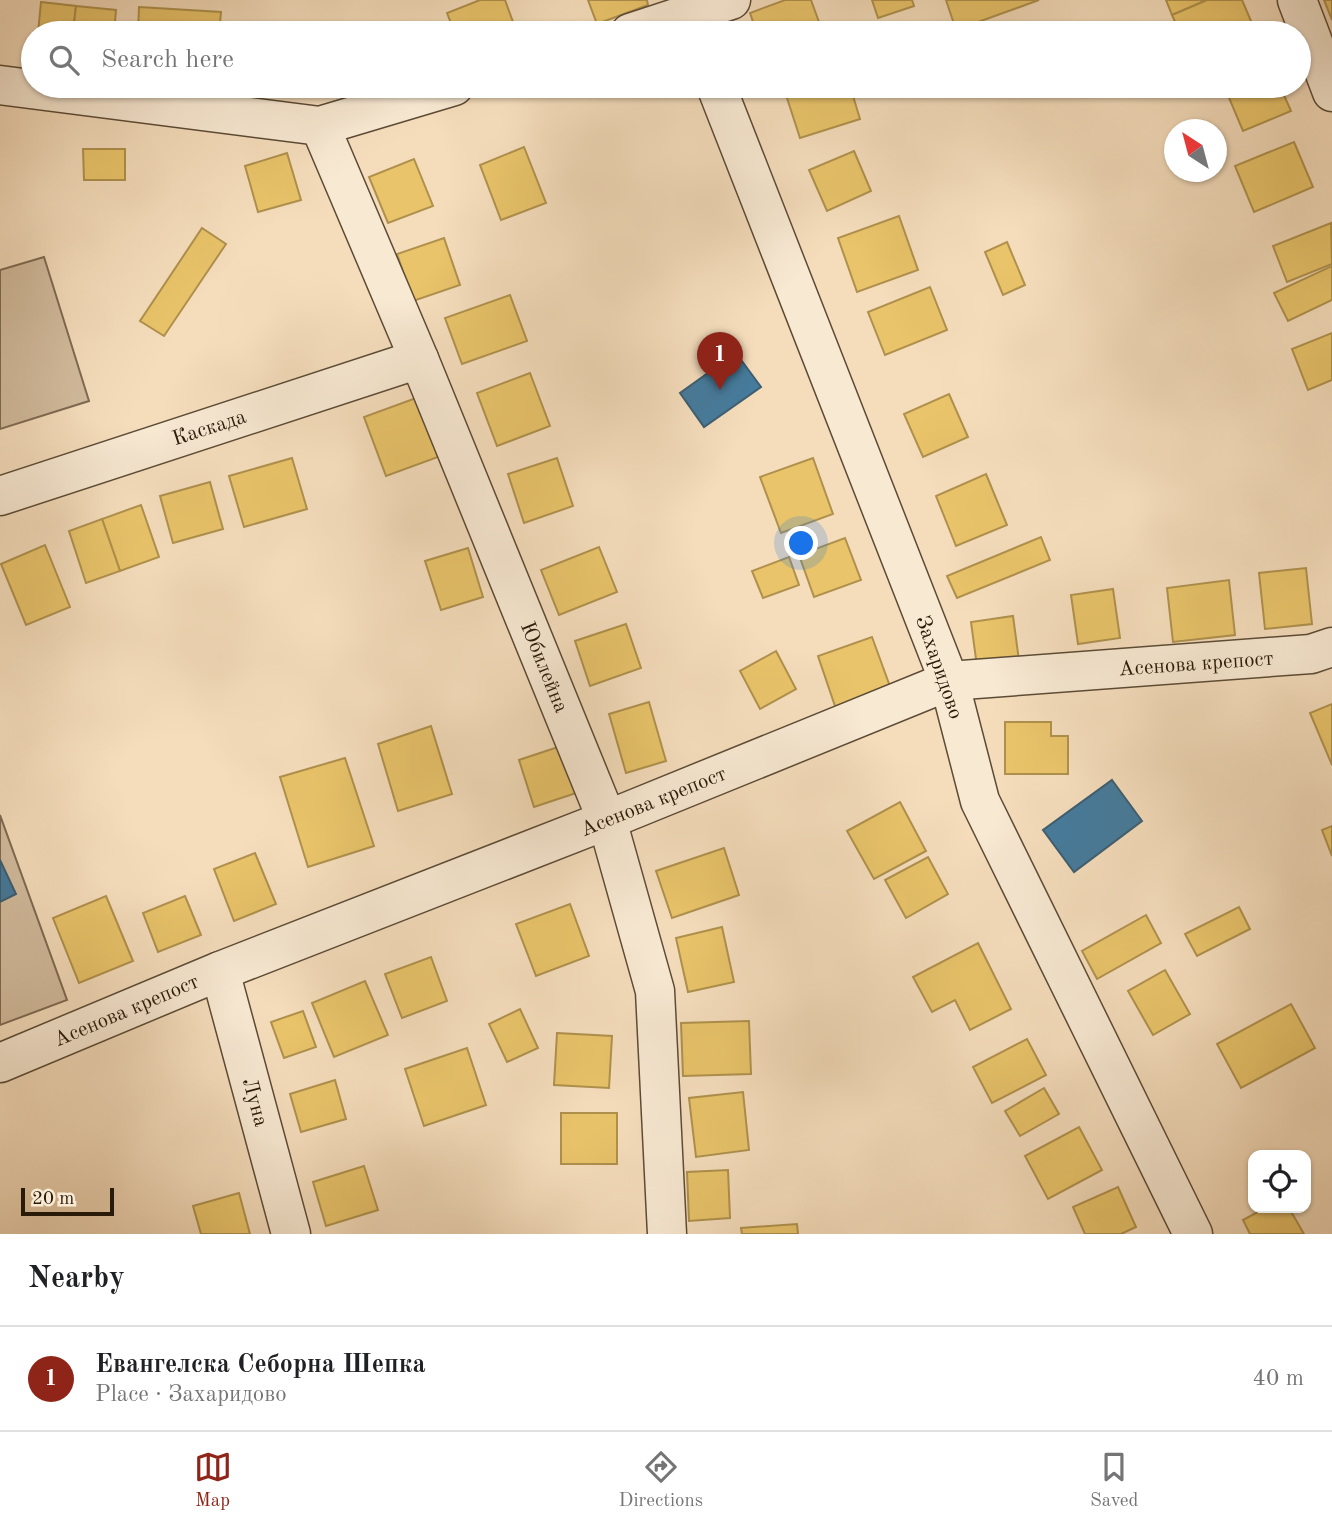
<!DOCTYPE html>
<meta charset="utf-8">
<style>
body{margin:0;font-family:"Old Standard TT",serif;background:#f2f2f2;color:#202124}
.controls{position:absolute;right:21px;bottom:21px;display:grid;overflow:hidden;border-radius:14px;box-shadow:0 2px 5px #0004}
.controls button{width:63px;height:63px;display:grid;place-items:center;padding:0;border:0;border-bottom:2px solid #e0e0e0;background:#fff;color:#202124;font:35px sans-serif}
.compass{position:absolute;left:1164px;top:119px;width:63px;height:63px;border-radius:50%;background:#fff;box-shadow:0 2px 5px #0004;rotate:324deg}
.scale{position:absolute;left:21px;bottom:18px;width:93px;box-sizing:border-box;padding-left:7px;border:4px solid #291a0a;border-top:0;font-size:19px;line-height:24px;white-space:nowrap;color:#291a0a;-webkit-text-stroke:5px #f8e9d3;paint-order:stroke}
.you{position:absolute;left:802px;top:544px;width:24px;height:24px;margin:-18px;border:5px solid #fff;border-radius:50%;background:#1a73e8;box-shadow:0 0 0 10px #1a73e833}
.badge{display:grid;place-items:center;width:46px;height:46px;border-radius:50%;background:#8f2418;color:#fff;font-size:23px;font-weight:700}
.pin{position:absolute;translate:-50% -58px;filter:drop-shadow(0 2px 4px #0008)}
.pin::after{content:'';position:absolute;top:37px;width:24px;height:21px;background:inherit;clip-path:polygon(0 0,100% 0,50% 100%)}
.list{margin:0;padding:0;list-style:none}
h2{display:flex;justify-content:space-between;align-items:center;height:91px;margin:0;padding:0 28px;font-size:30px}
h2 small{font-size:23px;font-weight:400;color:#757577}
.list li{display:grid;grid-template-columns:46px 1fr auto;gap:21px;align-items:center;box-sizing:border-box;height:105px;padding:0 28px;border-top:2px solid #e0e0e0}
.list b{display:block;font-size:26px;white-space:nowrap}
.list p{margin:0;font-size:23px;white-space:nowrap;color:#757577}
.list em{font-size:23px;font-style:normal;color:#757577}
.icon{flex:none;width:38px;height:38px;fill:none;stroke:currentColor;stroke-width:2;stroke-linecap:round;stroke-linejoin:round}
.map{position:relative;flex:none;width:1332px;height:1234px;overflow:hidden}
.search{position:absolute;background:#fff;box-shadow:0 2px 5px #0004;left:21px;right:21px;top:21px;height:77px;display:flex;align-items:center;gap:18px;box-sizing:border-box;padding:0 24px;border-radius:38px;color:#757577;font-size:26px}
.sheet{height:196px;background:#fff}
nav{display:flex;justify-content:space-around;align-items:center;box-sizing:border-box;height:98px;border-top:2px solid #e0e0e0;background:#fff;font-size:19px;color:#757577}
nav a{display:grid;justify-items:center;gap:4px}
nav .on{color:#8f2418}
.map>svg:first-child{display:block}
.green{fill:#d2bc9e;stroke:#7e6b54;stroke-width:2}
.homes{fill:#e9c46a;stroke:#af914d;stroke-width:2}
.public{fill:#457b9d;stroke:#3d5e71;stroke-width:2}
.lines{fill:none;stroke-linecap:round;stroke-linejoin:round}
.minor-casing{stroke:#5c4b36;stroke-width:41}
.minor{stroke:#f8e9d3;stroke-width:38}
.labels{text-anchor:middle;stroke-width:7;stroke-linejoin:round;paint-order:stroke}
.street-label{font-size:21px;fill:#291a0a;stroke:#f8e9d3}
</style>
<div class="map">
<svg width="1332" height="1234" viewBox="0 0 1332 1234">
<rect width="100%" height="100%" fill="#f5ddbc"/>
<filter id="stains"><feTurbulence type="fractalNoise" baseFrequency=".00286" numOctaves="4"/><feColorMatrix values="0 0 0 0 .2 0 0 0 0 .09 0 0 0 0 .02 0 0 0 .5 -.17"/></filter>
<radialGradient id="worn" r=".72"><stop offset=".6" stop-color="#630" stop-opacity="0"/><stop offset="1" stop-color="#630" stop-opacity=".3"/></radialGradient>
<g class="green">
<polygon points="44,257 89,401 0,429 0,270"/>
<polygon points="0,815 67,1000 0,1025"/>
</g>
<g class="homes">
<polygon points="480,0 505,0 517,33 455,33 447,13"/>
<polygon points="588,0 647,0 648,5 597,24"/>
<polygon points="785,0 811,0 823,33 757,33 750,13"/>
<polygon points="872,0 912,0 914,6 878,18"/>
<polygon points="946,0 1039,0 956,30"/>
<polygon points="1166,0 1207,0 1172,15"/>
<polygon points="1207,0 1242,0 1254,28 1241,33 1180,33 1172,15"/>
<polygon points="1324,0 1332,0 1332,20"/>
<polygon points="41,2 76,6 73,33 38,33"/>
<polygon points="76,6 116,10 114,33 73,33"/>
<polygon points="139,7 221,12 219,33 138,33"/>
<polygon points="237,29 296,33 236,33"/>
<polygon points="343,86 387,86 346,98"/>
<polygon points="814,86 850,86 860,119 800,138 786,95"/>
<polygon points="1224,86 1280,86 1291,111 1243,131"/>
<polygon points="1294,142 1313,187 1254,212 1235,166"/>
<polygon points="524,147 546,203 501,220 480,165"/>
<polygon points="83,149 125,149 125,180 84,180"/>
<polygon points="854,151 871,191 827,211 809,170"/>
<polygon points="287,153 301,200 258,212 245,166"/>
<polygon points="414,159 433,206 388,223 369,177"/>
<polygon points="899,216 918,270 857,292 838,238"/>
<polygon points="1331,223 1332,264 1287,282 1273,246"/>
<polygon points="202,228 226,244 164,336 140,321"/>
<polygon points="444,238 460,285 413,301 397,254"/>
<polygon points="1007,242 1025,285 1003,295 985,252"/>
<polygon points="1332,266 1332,300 1288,321 1274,293"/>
<polygon points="930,287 947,330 885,355 868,312"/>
<polygon points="510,295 527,341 462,364 445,318"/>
<polygon points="1332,333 1332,380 1308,390 1292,349"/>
<polygon points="530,373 550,426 497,446 477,393"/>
<polygon points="949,394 968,437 923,457 904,414"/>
<polygon points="416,398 438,457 386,476 364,417"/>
<polygon points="292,458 307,509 244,527 229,476"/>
<polygon points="557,458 573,506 524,523 508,474"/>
<polygon points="813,458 833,514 781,533 760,477"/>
<polygon points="986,474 1007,525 956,546 936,496"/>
<polygon points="210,482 223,529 173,543 160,496"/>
<polygon points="141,505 159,557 120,571 102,519"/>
<polygon points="102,519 120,571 86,583 69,531"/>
<polygon points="1041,537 1050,560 957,598 947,576"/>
<polygon points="845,538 861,580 814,597 799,555"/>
<polygon points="45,545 70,607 26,625 1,564"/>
<polygon points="599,547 617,592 559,615 541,570"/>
<polygon points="468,548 483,597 441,610 425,561"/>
<polygon points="789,557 799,585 763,598 752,571"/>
<polygon points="1306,568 1312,624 1265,629 1259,573"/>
<polygon points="1229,580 1235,635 1173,642 1167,588"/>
<polygon points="1113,589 1120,638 1078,644 1071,595"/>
<polygon points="1013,616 1020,668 978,674 971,622"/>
<polygon points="626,624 641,668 590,686 575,641"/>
<polygon points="872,637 892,692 837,712 818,656"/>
<polygon points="776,651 796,689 760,709 740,671"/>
<polygon points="649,702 666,761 626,773 609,714"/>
<polygon points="1332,704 1332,765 1310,713"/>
<polygon points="1005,722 1051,722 1051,736 1068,736 1068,774 1005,774"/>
<polygon points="431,726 452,794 398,811 378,744"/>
<polygon points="561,746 576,793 534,807 519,760"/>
<polygon points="345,758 374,846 308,867 280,777"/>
<polygon points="900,802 926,851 874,879 847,831"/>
<polygon points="1332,826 1332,856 1322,830"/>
<polygon points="724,848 739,895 672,918 656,871"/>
<polygon points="255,853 276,904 234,921 214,869"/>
<polygon points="928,857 948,894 906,918 885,880"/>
<polygon points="106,896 133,961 79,983 53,918"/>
<polygon points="185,896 201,935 158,952 143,913"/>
<polygon points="570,904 589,956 536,976 516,924"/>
<polygon points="1239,907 1250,929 1197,956 1185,934"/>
<polygon points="1146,915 1161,943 1097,979 1082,951"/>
<polygon points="722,927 734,982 688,992 676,938"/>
<polygon points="978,943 1011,1009 970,1030 955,1000 932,1012 913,977"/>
<polygon points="431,957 447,1001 402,1018 385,974"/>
<polygon points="1165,970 1190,1014 1153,1035 1128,991"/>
<polygon points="365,981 388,1035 334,1057 312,1003"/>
<polygon points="1291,1004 1315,1048 1241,1088 1217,1044"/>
<polygon points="520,1009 538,1048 507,1062 489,1024"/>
<polygon points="303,1011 316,1047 284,1058 271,1022"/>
<polygon points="749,1021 751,1074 683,1076 681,1023"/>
<polygon points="557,1033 612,1036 609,1088 554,1085"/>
<polygon points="1027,1039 1046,1075 992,1103 973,1067"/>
<polygon points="467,1048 486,1105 424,1126 405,1069"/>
<polygon points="335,1080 346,1119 301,1132 290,1094"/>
<polygon points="1044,1088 1059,1114 1020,1136 1005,1111"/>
<polygon points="743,1092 749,1150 696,1157 689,1098"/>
<rect x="561" y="1113" width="56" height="51"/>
<polygon points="1079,1127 1102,1170 1048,1199 1025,1156"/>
<polygon points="364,1166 378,1210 326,1226 313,1182"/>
<polygon points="728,1170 730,1218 689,1221 687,1172"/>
<polygon points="1118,1187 1136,1227 1121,1234 1085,1234 1073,1207"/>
<polygon points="239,1193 250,1234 201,1234 193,1206"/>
<polygon points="1265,1208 1289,1208 1304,1234 1250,1234 1243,1220"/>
<polygon points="797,1224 798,1234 742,1234 741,1228"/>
</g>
<g class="public">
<polygon points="736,353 761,387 704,427 680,393"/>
<polygon points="1112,780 1142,821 1074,872 1043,830"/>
<polygon points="0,860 16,894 0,902"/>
</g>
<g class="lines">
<defs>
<g id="minor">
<polyline points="1297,0 1332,92"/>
<polyline points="630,33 731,0"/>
<polyline points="0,85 320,126 454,86"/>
<polyline points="716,86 949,681 980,801 1193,1234"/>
<polyline points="320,126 419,359 607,820 655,991 667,1234"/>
<polyline points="0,496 419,359"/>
<polyline points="220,971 291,1234"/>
<polyline points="0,1063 220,971 607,820 949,681 1311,654 1332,647"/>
</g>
</defs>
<use href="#minor" class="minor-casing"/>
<use href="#minor" class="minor"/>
</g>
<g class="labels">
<g class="street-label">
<text transform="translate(209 427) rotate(-18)" y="7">Каскада</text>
<text transform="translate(1196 663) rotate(-4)" y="7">Асенова крепост</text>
<text transform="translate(545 667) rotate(68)" y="7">Юбилейна</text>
<text transform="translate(940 667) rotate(71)" y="7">Захаридово</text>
<text transform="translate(653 801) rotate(-22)" y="7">Асенова крепост</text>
<text transform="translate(126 1010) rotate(-23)" y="7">Асенова крепост</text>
<text transform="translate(256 1102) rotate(75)" y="7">Луна</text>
</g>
</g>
<rect width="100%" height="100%" filter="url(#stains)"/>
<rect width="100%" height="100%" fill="url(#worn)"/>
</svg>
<div class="controls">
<button><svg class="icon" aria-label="locate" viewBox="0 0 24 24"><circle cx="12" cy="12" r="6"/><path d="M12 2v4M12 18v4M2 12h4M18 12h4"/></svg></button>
</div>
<svg class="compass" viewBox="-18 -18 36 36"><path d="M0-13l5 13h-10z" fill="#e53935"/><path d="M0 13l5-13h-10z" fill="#757577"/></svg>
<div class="scale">20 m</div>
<div class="you"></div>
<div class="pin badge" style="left:720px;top:390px">1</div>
<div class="search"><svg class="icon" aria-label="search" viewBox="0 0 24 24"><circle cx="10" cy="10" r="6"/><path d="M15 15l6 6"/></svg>Search here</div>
</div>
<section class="sheet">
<h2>Nearby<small></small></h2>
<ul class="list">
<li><span class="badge">1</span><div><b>Евангелска Себорна Шепка</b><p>Place · Захаридово</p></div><em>40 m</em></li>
</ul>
</section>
<nav>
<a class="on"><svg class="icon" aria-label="map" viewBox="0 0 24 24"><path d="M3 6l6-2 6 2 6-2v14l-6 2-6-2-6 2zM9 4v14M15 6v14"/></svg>Map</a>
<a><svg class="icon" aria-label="directions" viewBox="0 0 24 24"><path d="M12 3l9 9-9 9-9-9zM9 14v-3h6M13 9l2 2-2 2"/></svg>Directions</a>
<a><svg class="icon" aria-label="saved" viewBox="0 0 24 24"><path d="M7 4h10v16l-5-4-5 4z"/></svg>Saved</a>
</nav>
